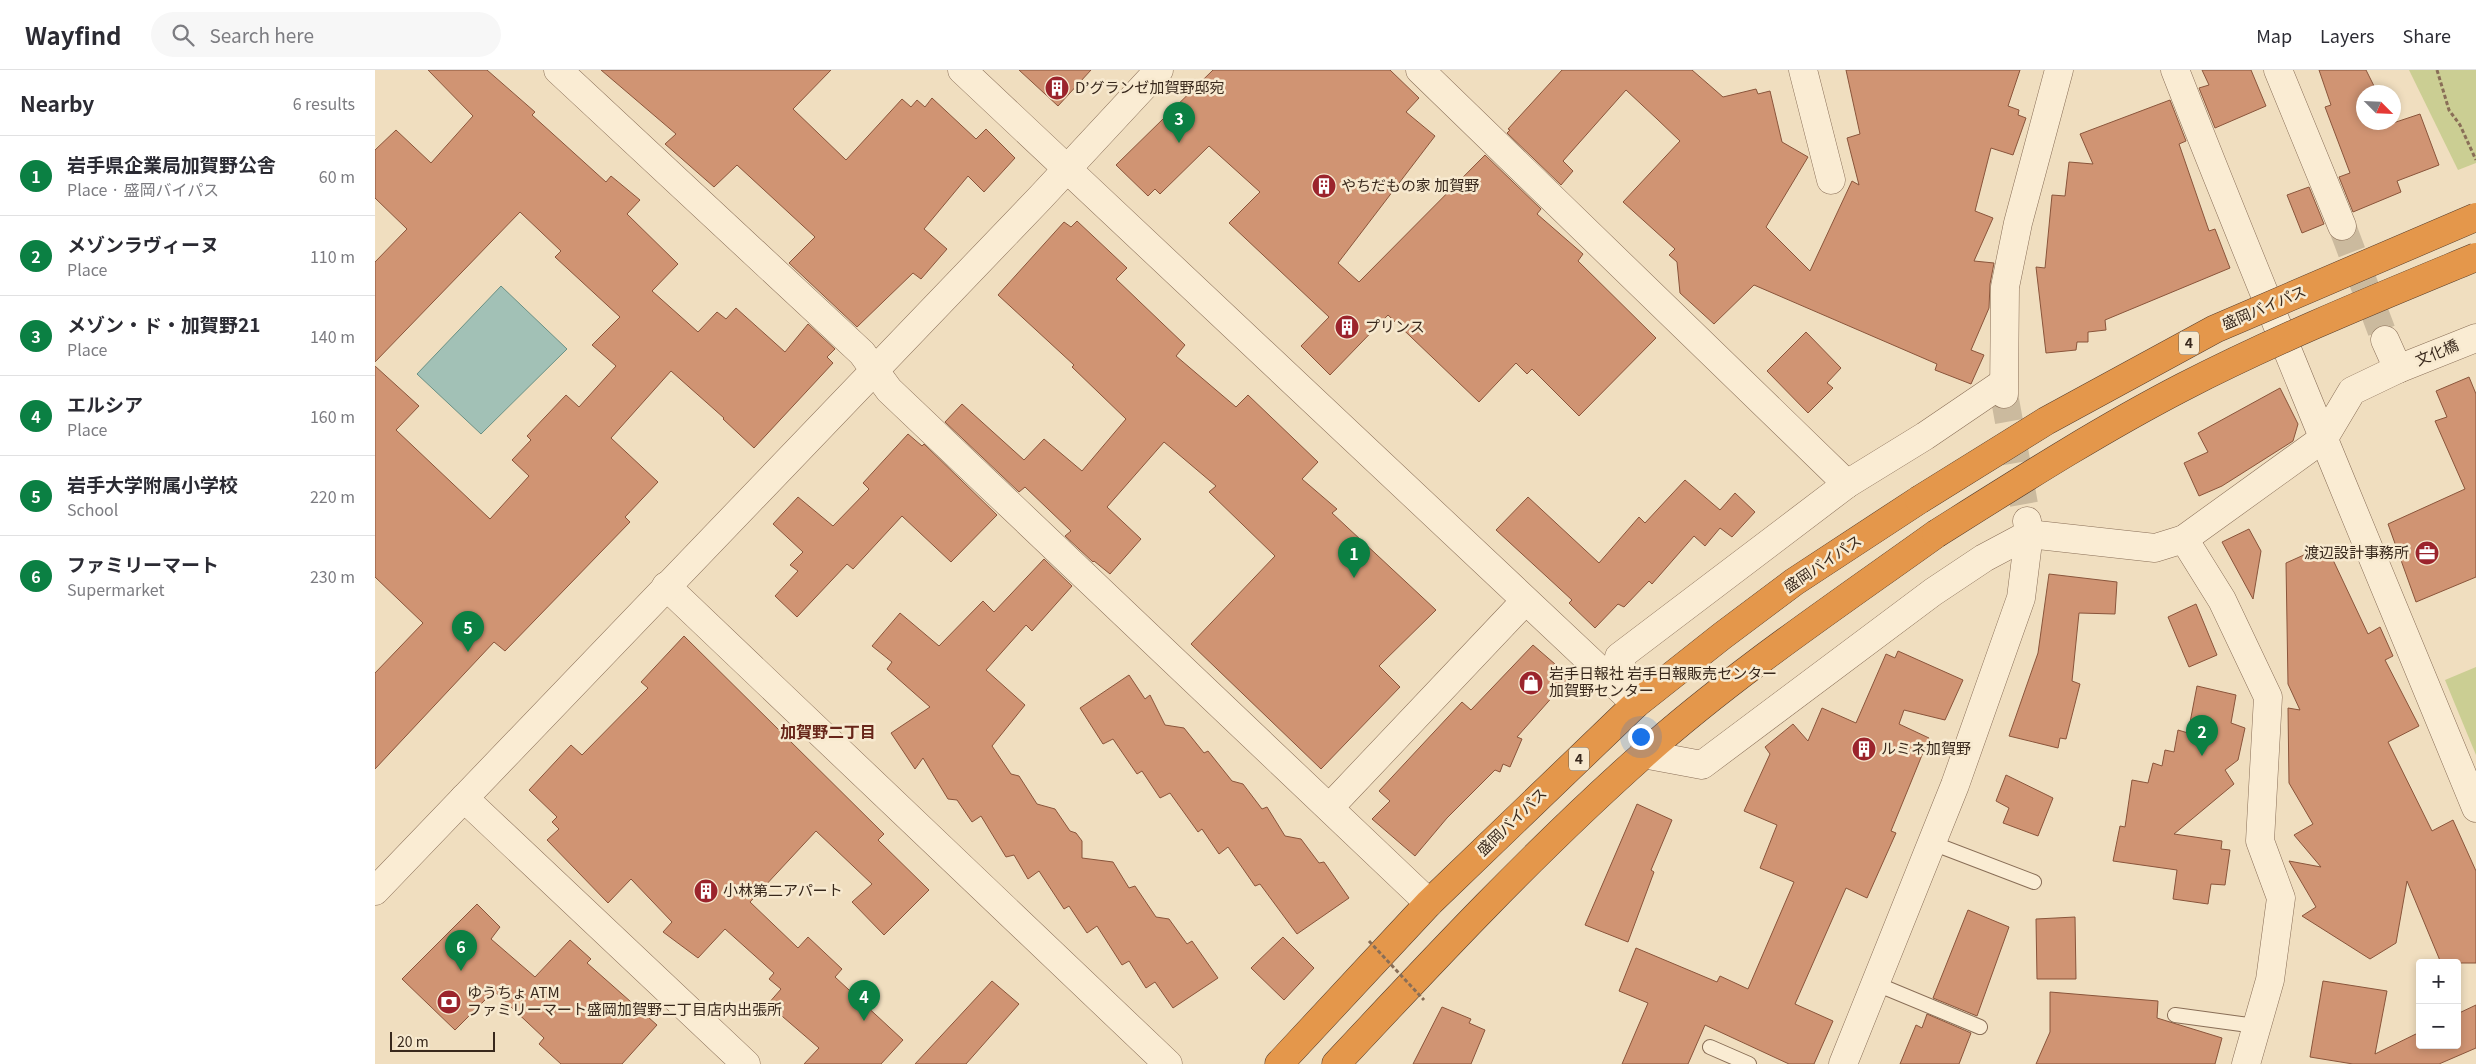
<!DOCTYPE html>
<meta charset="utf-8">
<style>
body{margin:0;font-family:Georgia,"Noto Sans JP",serif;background:#f7f7f7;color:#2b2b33}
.controls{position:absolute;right:15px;bottom:15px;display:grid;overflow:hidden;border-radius:5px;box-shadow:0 2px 8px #0003}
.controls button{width:45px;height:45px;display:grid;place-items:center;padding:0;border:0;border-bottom:1px solid #e1e1e2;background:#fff;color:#2b2b33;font:25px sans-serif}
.compass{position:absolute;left:1981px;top:15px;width:45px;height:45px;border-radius:50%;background:#fff;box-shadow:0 2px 8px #0003;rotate:114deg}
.scale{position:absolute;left:15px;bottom:12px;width:105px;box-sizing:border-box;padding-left:5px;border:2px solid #38281c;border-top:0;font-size:14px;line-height:18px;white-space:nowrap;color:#38281c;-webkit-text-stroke:4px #f7e9cf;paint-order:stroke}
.you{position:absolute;left:1265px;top:666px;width:18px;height:18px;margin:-12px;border:4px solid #fff;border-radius:50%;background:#1a73e8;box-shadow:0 0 0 8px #1a73e833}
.badge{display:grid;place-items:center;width:32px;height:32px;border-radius:50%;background:#0b8043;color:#fff;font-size:16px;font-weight:700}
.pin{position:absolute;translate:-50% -41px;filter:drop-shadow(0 1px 2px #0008)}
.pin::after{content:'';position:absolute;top:26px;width:18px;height:15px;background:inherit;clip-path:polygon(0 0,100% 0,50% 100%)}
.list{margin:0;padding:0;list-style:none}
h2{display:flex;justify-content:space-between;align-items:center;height:65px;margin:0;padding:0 20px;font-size:21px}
h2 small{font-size:16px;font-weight:400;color:#7c7c81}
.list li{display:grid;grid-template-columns:32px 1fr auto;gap:15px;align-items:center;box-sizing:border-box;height:80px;padding:0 20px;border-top:1px solid #e1e1e2}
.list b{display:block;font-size:19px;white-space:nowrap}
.list p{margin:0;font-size:16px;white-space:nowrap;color:#7c7c81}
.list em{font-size:16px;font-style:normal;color:#7c7c81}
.icon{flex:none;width:28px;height:28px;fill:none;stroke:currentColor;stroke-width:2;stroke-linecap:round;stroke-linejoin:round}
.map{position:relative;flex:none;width:2101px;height:994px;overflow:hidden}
header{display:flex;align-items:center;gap:30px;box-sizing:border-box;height:70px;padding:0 25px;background:#fff;border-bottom:1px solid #e1e1e2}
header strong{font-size:24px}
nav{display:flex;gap:28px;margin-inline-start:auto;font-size:18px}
.search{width:350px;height:45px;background:#f7f7f7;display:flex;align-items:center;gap:12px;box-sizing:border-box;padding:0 18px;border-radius:28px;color:#7c7c81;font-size:19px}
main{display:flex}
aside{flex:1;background:#fff}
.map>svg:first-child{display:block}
.green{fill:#cbce93}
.water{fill:#a2c1b6;stroke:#699084}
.building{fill:#d09473;stroke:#8a553b}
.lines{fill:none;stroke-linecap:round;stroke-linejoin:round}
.street-tunnel{stroke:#cbba9e;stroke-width:28;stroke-dasharray:28 14;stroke-linecap:butt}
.lane-casing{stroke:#896e57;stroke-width:16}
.street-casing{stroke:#896e57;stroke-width:29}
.highway-casing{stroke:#573d2b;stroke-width:29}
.path{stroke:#896e57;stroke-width:3;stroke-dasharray:4 2.5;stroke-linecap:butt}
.lane{stroke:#faecd3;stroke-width:14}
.street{stroke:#faecd3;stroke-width:28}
.highway{stroke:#e4974b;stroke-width:28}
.highway-bridge-casing{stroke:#573d2b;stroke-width:29;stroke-linecap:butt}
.path-bridge{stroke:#896e57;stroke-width:3;stroke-dasharray:4 2.5;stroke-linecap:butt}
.highway-bridge{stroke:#e4974b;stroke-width:28}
.labels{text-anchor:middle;stroke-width:5;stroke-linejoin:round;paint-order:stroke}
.shield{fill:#f7e9cf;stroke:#716252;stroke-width:1}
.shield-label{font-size:14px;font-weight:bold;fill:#38281c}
.poi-label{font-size:15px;fill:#38281c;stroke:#f7e9cf;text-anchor:start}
.street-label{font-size:15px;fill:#38281c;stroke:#f7e9cf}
.neighbourhood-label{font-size:16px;font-weight:bold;fill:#672519;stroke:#f7e9cf}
</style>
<header>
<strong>Wayfind</strong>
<div class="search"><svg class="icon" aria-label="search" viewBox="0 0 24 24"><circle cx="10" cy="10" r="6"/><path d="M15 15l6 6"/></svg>Search here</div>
<nav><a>Map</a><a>Layers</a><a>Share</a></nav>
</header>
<main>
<aside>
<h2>Nearby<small>6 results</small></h2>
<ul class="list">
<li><span class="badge">1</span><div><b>岩手県企業局加賀野公舎</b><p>Place · 盛岡バイパス</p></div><em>60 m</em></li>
<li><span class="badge">2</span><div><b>メゾンラヴィーヌ</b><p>Place</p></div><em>110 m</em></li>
<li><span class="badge">3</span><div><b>メゾン・ド・加賀野21</b><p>Place</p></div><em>140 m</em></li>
<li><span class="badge">4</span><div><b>エルシア</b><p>Place</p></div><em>160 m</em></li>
<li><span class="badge">5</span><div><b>岩手大学附属小学校</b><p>School</p></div><em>220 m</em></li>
<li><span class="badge">6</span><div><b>ファミリーマート</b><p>Supermarket</p></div><em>230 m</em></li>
</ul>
</aside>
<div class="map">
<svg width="2101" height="994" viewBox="0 0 2101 994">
<rect width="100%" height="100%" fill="#f0debf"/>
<g class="green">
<polygon points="2034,0 2101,0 2101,93 2083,100"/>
<polygon points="2101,597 2101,685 2070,610"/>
</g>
<polygon class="water" points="126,216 192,279 106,364 42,304"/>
<g class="building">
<polygon points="53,0 112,0 160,42 157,45 231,112 236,106 265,130 252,144 303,194 277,221 323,262 342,242 351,249 361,238 410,282 433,254 460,279 452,287 458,293 379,378 348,349 349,348 296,301 236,368 283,412 250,447 255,452 130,581 119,572 0,699 0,603 48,553 0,507 0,296 44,336 21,360 115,449 154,406 137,390 156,370 152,366 191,325 204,337 241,296 217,275 245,247 180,187 186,181 145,142 0,292 0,192 32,159 0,128 0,80 21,60 56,93 98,46"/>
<polygon points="226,0 456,0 418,39 471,90 527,29 536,37 542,30 550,37 557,28 601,69 611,59 640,88 609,122 593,106 549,159 572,179 546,209 538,203 482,257 414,193 440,167 362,95 339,117 290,74 301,64"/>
<polygon points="644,0 716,0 683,36"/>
<polygon points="838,0 1015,0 1044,28 1031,42 1060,66 963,193 984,212 1110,85 1166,139 1162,144 1208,184 1203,191 1281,268 1204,346 1157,299 1152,304 1141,293 1104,332 1013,245 955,305 926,276 954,247 854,153 885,122 834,76 785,124 780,119 773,126 741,95"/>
<polygon points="1187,0 1317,0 1348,27 1381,19 1383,24 1395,21 1407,72 1433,87 1391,157 1435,201 1477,111 1484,115 1472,68 1485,64 1471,0 1645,0 1633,36 1644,40 1643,45 1651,48 1638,85 1616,78 1600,141 1618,148 1599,191 1619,193 1615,214 1614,238 1596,280 1609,285 1596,314 1560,300 1562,294 1379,215 1339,254 1305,223 1302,192 1294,185 1300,179 1248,132 1305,71 1282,49 1251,20 1188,91 1198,101 1186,115 1132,63 1135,60 1133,59"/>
<polygon points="1827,0 1876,0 1891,36 1840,58 1824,18 1834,15"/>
<polygon points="1944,0 1991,0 2002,22 1988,22 1988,52 2015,54 2045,44 2064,95 2022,111 2026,122 1978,142 1964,107 1975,103 1950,37 1956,35"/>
<polygon points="1795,30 1811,71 1804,74 1834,161 1840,159 1855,198 1730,250 1731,260 1713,262 1713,272 1702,272 1701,280 1671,283 1661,197 1670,198 1677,125 1690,126 1694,92 1718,94 1705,64"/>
<polygon points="1934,117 1949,154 1927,163 1912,125"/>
<polygon points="702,151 752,198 741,209 810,275 801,286 861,337 873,325 943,392 927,409 962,439 957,443 1061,540 1004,596 1025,617 946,699 816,574 900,486 834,422 841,416 789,372 732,437 766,469 735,504 719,491 718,492 690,466 696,461 650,417 644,422 570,352 587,334 649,390 669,369 707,401 751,349 697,297 699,295 623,225 689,152 696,157"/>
<polygon points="1431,262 1466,298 1452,313 1458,318 1433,343 1392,301"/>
<polygon points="2094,307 2101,324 2101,507 2041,532 2013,454 2090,419 2060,351 2072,347 2061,321"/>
<polygon points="1905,318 1923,354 1918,371 1847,416 1824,426 1809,393 1833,382 1823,363"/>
<polygon points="533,364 547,376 549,374 622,445 576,492 527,446 478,499 472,494 422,547 400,526 423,501 415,495 428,482 398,454 423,427 458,456 494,419 488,413"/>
<polygon points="1310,410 1345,440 1360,423 1380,442 1357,467 1345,458 1330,476 1319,466 1277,514 1274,511 1249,537 1243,534 1220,558 1194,533 1197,530 1121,460 1153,427 1224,493 1264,447 1270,453"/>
<polygon points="1874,459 1886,481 1878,529 1847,472"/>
<polygon points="1951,475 1993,564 2005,557 2018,586 2010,590 2044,656 2013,672 2057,761 2078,750 2101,801 2101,893 2066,893 2032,811 2021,873 1995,889 1927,846 1941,837 1914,791 1946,797 1919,765 1938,754 1914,713 1913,638 1925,640 1913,614 1911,493"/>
<polygon points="669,489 697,516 657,561 651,555 611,600 650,635 617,676 636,704 644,706 662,734 680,739 695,761 701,763 707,771 707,788 738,792 754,818 760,816 781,847 794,849 812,874 817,871 843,908 798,938 780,912 771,918 754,891 747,895 722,856 712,863 694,836 689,839 664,801 653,809 639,785 631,787 606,746 597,752 582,730 573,729 548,688 540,699 516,663 555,637 512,599 517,592 497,576 525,543 564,576 608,531 619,542"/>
<polygon points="1674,504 1742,512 1740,544 1704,543 1697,611 1705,614 1691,669 1685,668 1683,678 1634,666 1663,583"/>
<polygon points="1821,534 1842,585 1814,597 1793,547"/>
<polygon points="309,566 509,764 503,770 554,820 509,865 477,832 497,814 441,761 375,832 423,878 433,867 467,899 460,907 528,970 506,994 429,994 444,978 393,934 406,919 394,909 399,903 350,859 323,888 288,862 297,852 256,809 233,833 172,770 184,759 177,752 182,747 154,720 196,675 207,685 273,618 266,612"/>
<polygon points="1158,575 1195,607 1142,667 1147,669 1135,697 1128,694 1125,702 1120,700 1072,748 1040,786 997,749 1015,731 1004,721 1087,632 1096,640"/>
<polygon points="1523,581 1588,610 1570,650 1529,640 1524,654 1554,668 1516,761 1521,763 1492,828 1471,818 1420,934 1458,951 1439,994 1414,994 1330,955 1313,994 1247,994 1273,933 1244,921 1261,878 1342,912 1345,906 1373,919 1419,812 1385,798 1402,755 1369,741 1395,684 1390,677 1418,654 1433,671 1447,638 1481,653 1511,584 1520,588"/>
<polygon points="754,605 770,629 775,625 790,655 809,658 829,683 833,681 857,711 868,714 887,739 892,737 910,766 926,769 944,793 949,792 974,828 922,864 885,814 880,816 853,777 844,784 827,759 823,762 795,723 785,728 767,701 762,704 738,669 728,674 705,638"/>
<polygon points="1822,616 1861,625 1856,653 1870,658 1863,690 1850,700 1859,714 1799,764 1847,771 1846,779 1855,780 1850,815 1836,814 1833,834 1798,829 1802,800 1738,791 1745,756 1750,757 1757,710 1773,713 1778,693 1787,696 1790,680 1799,682 1803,660 1813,663"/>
<polygon points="1631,705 1678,728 1663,766 1628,753 1634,738 1621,731"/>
<polygon points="1262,734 1297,750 1276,800 1279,802 1253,872 1210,855"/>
<polygon points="102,834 125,857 116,869 160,907 195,870 216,889 212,893 282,955 247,994 186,994 164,974 169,968 119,921 80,960 27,909"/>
<polygon points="1593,840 1634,857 1602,946 1558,928"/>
<polygon points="1700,847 1701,909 1662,909 1661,849"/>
<polygon points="908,867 939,898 909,930 876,898"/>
<polygon points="617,911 644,934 591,994 540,994"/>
<polygon points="1948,911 2012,921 2000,984 2045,962 2045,975 2082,975 2082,944 2101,935 2101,978 2064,994 1978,994 1935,987"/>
<polygon points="1675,922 1783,931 1782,948 1847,968 1840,994 1661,994 1675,962"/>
<polygon points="1067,937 1096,949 1094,953 1110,960 1096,994 1038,994"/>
<polygon points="1552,944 1596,963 1584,994 1525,994 1541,955 1547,958"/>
</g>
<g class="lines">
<g class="street-tunnel">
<polyline points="1967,156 2010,270"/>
<polyline points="1629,324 1652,451"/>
</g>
<defs>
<g id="lane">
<polyline points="1557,773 1659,812"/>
<polyline points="1499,913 1605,957"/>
<polyline points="1800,945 1881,956"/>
<polyline points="1335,977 1374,994"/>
</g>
<g id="street">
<polyline points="183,0 487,283 514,320 1054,833"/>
<polyline points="587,0 1261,634"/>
<polyline points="1045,0 1472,414"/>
<polyline points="1428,0 1456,110"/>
<path d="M1800 0C1897 248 2000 492 2101 738"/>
<polyline points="1903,0 1967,156"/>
<polyline points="2010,270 2023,299"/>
<polyline points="1629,324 1630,217 1643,153 1684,0"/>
<polyline points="1809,469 1847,530 1893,627 1885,771 1906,828 1895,910 1871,994"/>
<polyline points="291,516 793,994"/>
<polyline points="1259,631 1251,611 1244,587 1472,414 1550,366 1628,313"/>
<polyline points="1268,684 1327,695 1558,522 1609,488 1654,464 1780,478 1809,469 1949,368 1977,321 2023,299 2101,268"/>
<polyline points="89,728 371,994"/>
<polyline points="955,737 1150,531"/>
<polyline points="0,821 665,128 784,0"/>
<polyline points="1468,994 1580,715 1646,528 1654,464 1652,451"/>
</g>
<g id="highway">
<polyline points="904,994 1054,833 1261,634 1347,566 1419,512 1544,430"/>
<path d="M961 994C1060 888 1160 781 1268 685 1359 604 1462 535 1561 464"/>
</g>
</defs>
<use href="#lane" class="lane-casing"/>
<use href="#street" class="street-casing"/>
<use href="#highway" class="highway-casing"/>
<polyline class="path" points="2062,0 2074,40 2085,55 2101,90"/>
<use href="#lane" class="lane"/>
<use href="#street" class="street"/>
<use href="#highway" class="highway"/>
<defs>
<g id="highway-bridge">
<polyline points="1544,430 1671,351 1840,259 2101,147"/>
<path d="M1561 464C1642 413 1723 361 1808 317 1903 268 2002 228 2101 187"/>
</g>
</defs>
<use href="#highway-bridge" class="highway-bridge-casing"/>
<polyline class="path-bridge" points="994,871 1049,930"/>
<use href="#highway-bridge" class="highway-bridge"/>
</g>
<defs>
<symbol id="building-disc" viewBox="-11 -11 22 22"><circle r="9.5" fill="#9b242c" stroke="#f7e9cf"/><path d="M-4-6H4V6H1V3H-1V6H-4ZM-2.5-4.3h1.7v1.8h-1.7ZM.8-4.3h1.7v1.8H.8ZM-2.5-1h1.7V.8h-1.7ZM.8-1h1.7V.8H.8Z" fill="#fff"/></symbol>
<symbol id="office-disc" viewBox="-11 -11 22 22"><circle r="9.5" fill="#9b242c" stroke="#f7e9cf"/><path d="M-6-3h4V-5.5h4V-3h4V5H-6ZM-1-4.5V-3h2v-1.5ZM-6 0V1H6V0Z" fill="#fff"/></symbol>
<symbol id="shop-disc" viewBox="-11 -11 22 22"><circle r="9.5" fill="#9b242c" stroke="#f7e9cf"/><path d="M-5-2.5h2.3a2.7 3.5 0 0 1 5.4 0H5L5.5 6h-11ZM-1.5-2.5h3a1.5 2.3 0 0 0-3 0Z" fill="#fff"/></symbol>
<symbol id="bank-disc" viewBox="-11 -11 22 22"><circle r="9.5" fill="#9b242c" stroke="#f7e9cf"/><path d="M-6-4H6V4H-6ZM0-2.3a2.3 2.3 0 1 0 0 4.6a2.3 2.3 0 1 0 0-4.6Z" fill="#fff"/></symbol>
</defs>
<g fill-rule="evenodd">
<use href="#building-disc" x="668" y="4" width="28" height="28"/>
<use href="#building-disc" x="935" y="102" width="28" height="28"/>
<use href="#building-disc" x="958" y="243" width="28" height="28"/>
<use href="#office-disc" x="2038" y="469" width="28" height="28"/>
<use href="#shop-disc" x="1142" y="599" width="28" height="28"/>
<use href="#building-disc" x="1475" y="665" width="28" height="28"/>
<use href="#building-disc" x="317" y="807" width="28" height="28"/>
<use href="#bank-disc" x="60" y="918" width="28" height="28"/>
</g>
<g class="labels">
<g class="shield">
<rect x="1804" y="261.5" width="20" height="23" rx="4"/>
<rect x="1194" y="677.5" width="20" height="23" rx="4"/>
</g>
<g class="shield-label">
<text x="1814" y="278">4</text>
<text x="1204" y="694">4</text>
</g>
<g class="poi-label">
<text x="700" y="23">D’グランゼ加賀野邸宛</text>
<text x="966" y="121">やちだもの家 加賀野</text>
<text x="990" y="262">プリンス</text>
<text x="2034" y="488" text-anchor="end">渡辺設計事務所</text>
<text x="1174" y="609">岩手日報社 岩手日報販売センター<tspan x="1174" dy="17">加賀野センター</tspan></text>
<text x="1506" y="684">ルミネ加賀野</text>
<text x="348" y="826">小林第二アパート</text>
<text x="92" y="928">ゆうちょ ATM<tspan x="92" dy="17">ファミリーマート盛岡加賀野二丁目店内出張所</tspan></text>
</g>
<g class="street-label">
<text transform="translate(1889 238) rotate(-23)" y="5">盛岡バイパス</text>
<text transform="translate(2062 283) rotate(-22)" y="5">文化橋</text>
<text transform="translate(1448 494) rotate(-34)" y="5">盛岡バイパス</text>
<text transform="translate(1137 752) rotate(-44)" y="5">盛岡バイパス</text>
</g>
<g class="neighbourhood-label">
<text x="453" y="668">加賀野二丁目</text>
</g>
</g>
</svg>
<div class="controls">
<button>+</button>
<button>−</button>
</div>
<svg class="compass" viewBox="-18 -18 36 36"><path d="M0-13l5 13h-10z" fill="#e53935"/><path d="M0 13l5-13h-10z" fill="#7c7c81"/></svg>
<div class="scale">20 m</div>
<div class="you"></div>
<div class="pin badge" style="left:979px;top:508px">1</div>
<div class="pin badge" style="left:1827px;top:686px">2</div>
<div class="pin badge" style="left:804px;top:73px">3</div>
<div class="pin badge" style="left:489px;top:951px">4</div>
<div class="pin badge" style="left:93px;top:582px">5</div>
<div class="pin badge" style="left:86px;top:901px">6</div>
</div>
</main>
